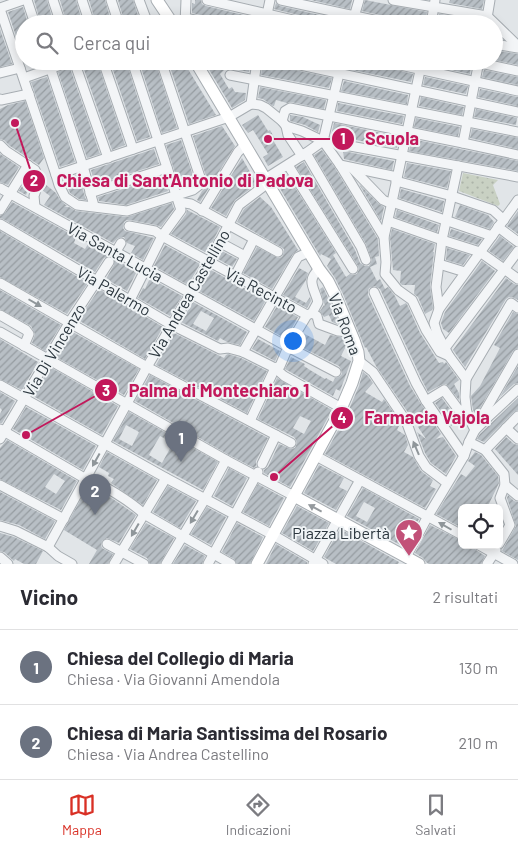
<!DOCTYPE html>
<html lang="it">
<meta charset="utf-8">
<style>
body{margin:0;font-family:Barlow,sans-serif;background:#f2f2f3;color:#2b2b33}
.controls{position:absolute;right:15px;bottom:15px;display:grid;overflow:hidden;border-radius:8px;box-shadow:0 2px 12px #0003}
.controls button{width:45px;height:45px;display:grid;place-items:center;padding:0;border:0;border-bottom:1px solid #e1e1e2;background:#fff;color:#2b2b33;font:25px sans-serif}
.you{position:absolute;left:292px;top:340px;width:18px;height:18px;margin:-12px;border:4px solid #fff;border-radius:50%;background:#1a73e8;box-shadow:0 0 0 8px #1a73e833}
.badge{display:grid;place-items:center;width:32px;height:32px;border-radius:50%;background:#d93025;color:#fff;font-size:16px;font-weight:700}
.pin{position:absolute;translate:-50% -41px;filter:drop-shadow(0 1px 2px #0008)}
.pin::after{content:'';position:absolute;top:26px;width:18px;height:15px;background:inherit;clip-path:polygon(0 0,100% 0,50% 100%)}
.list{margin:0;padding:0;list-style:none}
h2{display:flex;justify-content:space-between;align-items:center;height:65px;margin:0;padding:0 20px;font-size:21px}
h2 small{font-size:16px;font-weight:400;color:#7c7c81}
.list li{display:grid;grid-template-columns:32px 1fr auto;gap:15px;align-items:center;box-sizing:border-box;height:75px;padding:0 20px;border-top:1px solid #e1e1e2}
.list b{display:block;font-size:19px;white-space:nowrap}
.list p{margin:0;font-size:16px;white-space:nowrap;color:#7c7c81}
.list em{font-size:16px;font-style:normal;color:#7c7c81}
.icon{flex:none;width:28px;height:28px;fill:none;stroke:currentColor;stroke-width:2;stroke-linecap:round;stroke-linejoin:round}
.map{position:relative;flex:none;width:518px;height:564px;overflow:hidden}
.search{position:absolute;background:#fff;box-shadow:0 2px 12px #0003;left:15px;right:15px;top:15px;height:55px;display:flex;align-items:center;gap:12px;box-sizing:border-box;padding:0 18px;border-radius:28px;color:#7c7c81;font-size:19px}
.sheet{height:215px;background:#fff}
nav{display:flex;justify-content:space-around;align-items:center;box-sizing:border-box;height:70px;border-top:1px solid #e1e1e2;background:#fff;font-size:14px;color:#7c7c81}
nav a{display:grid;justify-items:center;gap:2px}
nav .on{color:#d93025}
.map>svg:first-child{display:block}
.park{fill:url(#park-dots)}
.building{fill:url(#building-hatch);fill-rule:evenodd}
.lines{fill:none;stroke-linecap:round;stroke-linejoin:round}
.street-casing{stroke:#a7adb2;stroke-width:11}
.secondary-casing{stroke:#a7adb2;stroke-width:13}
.street{stroke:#f3f5f7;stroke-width:9}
.secondary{stroke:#fff;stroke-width:11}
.oneway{fill:#8f969a}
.oneway2{fill:#959a9e}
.labels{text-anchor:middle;stroke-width:4;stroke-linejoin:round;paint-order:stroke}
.street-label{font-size:16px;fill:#2b363e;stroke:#f0f4f6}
.poi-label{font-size:16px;fill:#2b363e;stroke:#f0f4f6;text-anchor:end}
.leader{fill:none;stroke:#c2185b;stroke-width:2}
.callout-dot{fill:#c2185b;stroke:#f0f4f6;stroke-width:2}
.mark-label{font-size:15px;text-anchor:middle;font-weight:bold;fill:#fff}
.callout-label{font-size:18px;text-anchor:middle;font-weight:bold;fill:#c2185b;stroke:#f0f4f6;stroke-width:4;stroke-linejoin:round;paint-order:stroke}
</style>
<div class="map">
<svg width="518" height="564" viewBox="0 0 518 564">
<defs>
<pattern id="park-dots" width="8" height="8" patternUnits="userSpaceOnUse" patternTransform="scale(1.25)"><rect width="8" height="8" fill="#c9d1c3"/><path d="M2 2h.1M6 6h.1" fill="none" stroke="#adb4a9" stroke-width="1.8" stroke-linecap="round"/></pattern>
<pattern id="building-hatch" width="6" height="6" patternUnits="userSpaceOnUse" patternTransform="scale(1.25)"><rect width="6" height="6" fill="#b8bfc5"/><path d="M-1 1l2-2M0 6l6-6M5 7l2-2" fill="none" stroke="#969ca1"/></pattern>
</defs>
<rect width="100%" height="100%" fill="#e1e5e8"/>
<polygon class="park" points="463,173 498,180 493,185 500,204 498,206 459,191"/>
<g class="building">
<polygon points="34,0 47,0 54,24 41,24"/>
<polygon points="60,0 76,0 83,24 67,24"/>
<polygon points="89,0 105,0 112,24 96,24"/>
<polygon points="118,0 133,0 141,24 125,24"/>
<polygon points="195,0 201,0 202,4 206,6 260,19 259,24 239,24 192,13 192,3 195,4"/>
<polygon points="311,0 352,0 350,9"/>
<polygon points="365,0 427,12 425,24 413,24 397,20 393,18 362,11"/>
<polygon points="450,0 484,0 482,9 449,3"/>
<polygon points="276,3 280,6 346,21 346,24 326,24 316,21 311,18 274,9"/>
<polygon points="23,7 28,24 24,24 24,60 8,12"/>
<polygon points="439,14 475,21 475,24 437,24"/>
<polygon points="0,29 12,64 0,67"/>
<polygon points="494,50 518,54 518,65 494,60"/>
<polygon points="81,61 97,61 125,145 112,150"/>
<polygon points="110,61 126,61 150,137 137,141"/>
<polygon points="139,61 155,61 177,128 162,133"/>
<polygon points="168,61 183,61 216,115 189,124"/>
<polygon points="204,61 211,61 215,65 216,61 251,61 249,72 233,69 227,67 220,74 229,89 232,87 235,92 246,93 245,100 232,108"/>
<polygon points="348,61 360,61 413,74 411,82 347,69"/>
<polygon points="428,61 452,61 465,64 465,63 467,66 471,67 470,74 428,65"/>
<polygon points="263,63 332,78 329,88 261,75"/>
<polygon points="70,68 100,154 87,158 58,72"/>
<polygon points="484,70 518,77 518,85 482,77"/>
<polygon points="47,77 75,162 60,167 31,82"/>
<polygon points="425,77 468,86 466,94 423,85"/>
<polygon points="344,81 408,95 407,104 341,91"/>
<polygon points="260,87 326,100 324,109 291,102 287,103 276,100 274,106 273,106 263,99 258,98"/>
<polygon points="480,89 518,97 518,106 478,97"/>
<polygon points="421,97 464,107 462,115 419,106"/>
<polygon points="25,101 44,158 39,165 10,146 4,140 0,139 0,109 8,105"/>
<polygon points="338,103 404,116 402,124 337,111"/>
<polygon points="476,109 517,118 516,125 474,117"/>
<polygon points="258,115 268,131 270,130 275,139 273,140 283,157 268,166 263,157 268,154 253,130 248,133 242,125"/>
<polygon points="290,115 303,117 320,125 318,132 305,125 290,121"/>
<polygon points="416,118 460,127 458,136 414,127"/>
<polygon points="334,123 400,137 397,148 331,135"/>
<polygon points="222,126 235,146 200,202 197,200 202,191 208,185 208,181 209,178 207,179 193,136"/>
<polygon points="472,129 518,138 518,149 470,138"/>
<polygon points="412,139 518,161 518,171 409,151"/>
<polygon points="181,140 195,181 190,184 180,188 166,145"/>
<polygon points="154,149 159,164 95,185 91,170"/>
<polygon points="322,150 335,168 378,239 379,256 375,257 377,264 370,267 377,281 380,279 385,289 388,287 395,296 400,306 406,303 407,304 420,333 439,363 443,362 444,364 446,362 459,380 454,384 459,393 459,400 446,384 441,385 428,392 422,380 380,289 375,286 369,288 368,291 368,295 410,386 421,404 441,434 436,439 443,437 456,456 446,474 431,463 425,453 417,432 426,439 418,427 420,425 409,414 376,366 366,347 365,348 343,294 335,278 327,266 331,259 321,254 320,256 275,180 286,173 336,253 333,255 346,277 350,274 354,275 357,274 359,269 358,266 296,167 304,162 355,250 360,263 365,266 369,266 372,260 366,244 314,155"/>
<polygon points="343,151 394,161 392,170 344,159"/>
<polygon points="0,154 19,167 8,185 0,182"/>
<polygon points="242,158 257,184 235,200 226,216 211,208"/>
<polygon points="407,163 451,171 447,188 404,177"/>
<polygon points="30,174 32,181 26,195 19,191"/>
<polygon points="79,174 84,194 86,200 79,199 70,193 64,179"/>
<polygon points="163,176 168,191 126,205 99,201 98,197"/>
<polygon points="45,184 56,193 60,200 67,206 64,207 69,207 76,211 127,217 172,203 174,209 161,227 156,225 130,220 127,220 124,222 123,228 125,231 154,238 143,260 131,253 135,246 127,243 124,237 118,238 113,243 44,205 50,196 42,190"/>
<polygon points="359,184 379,204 384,207 381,221"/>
<polygon points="401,189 444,201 442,212 399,198"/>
<polygon points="260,197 271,207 298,250 293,254 272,289 243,273 257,247 278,258 282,257 284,252 284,249 281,247 237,222 244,209"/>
<polygon points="12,202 76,237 74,243 85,249 88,244 110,256 104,258 95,272 3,219 0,218 0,216 5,213"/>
<polygon points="460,205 488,215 494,222 490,229 455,217"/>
<polygon points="187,210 220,227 207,253 171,234 186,214"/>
<polygon points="397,210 439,225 437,232 395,217"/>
<polygon points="518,211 518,234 507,226"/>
<polygon points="392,229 435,244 433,252 434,252 430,286 433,308 432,310 425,314 418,297 414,294 415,285 402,285 400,283 401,271 393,270 390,237"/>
<polygon points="451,229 482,239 478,245 449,236"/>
<polygon points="0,231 88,283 67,314 0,277"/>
<polygon points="500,236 514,247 503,261 489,251"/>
<polygon points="165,245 200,264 188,285 154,266"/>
<polygon points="447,248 470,255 463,265 446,260"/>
<polygon points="222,251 237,259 232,267 218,259"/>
<polygon points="114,259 137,271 127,291 106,279 114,265"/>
<polygon points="482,261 495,271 449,333 443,329 441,323 445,312"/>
<polygon points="299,268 308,273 306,280 295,297 306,303 310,297 311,301 307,308 283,295"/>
<polygon points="211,270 266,300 254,321 199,291"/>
<polygon points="150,278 182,296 170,316 138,298 143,288 145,289"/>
<polygon points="506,278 514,284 518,285 518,300 512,297 509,297 506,299 465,367 453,350"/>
<polygon points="323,287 329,300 340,325 332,322 329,315 324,317 320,311 324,305 325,306 320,289"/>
<polygon points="99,289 163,327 145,359 78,320"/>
<polygon points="0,290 61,325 45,351 32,343 35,334 31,326 0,309"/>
<path d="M193 302 247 332 240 345 227 342 220 338 218 341 181 322ZM201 311 214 318 206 331 193 324Z"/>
<polygon points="277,306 298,317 286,339 265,327"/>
<polygon points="513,312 518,314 518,348 513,351 480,408 479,412 476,415 473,410 471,396 480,386 500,348 494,345"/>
<polygon points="71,331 139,369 124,395 56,357"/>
<polygon points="174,333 224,358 226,355 228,354 241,358 267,371 247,413 156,365"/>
<polygon points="303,333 325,345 330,335 345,338 347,344 341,356 351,361 340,391 336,389 333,396 285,369 291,357 305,364 304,366 310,370 325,379 326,378 333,382 335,378 339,377 342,374 341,369 339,366 297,345"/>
<polygon points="0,339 38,362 22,390 0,379"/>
<polygon points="258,339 280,351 275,361 252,349"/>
<polygon points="518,366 518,383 514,384 500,397"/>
<polygon points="50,367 118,406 102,435 33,396"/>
<polygon points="363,372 368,376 373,383 365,392 382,402 384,399 393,412 391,414 396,417 400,424 397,430 405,435 408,445 404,452 413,457 421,471 433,480 430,486 436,489 425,508 325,454 347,414 359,386"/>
<polygon points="150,375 268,438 256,461 256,466 254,468 229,455 135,401"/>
<path d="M277 378 332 410 290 487 264 473V470L268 467 279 444 291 449 295 448 297 443 296 440 294 437 258 419ZM300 416 311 421 304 434 293 428Z"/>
<polygon points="0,392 15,401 2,423 0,423 0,414 2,410 0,408"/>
<polygon points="442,398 453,413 462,417 451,426 435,403"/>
<polygon points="518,398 518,410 514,412 484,442 477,439 480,434"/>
<polygon points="26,407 96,446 83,470 13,429"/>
<path d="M129 412 218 462 203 490 113 441ZM126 425 139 432 132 446 119 439ZM160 436 173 443 162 463 149 455Z"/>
<polygon points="506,437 514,444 518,445 518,475 495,449"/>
<path d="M7 440 77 481 61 510 0 479V448ZM54 474 65 481 56 494 45 487Z"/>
<polygon points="107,452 157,480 143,505 111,483 114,479 108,476 109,473 99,467"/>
<polygon points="475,452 481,455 498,476 499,483 487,508 462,508 462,528 436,514 461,474 466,477 475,466 468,461"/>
<polygon points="319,465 344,478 339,487 347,491 336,510 304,493"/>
<polygon points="229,468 247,478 232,506 214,496"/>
<polygon points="258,484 284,498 269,526 243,512"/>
<polygon points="88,486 113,499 136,515 119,543 107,538 102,541 101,545 102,548 113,554 108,564 89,564 97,550 64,530"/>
<polygon points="168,486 196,501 180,528 153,512"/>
<path d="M363 488 419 519 404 547 347 516ZM364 502 375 508 367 522 356 516Z"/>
<polygon points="0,492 55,521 45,539 19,525 0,520"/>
<polygon points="508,495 514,501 518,502 518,560 502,551 516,526 507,498"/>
<polygon points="297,506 329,523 313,551 282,533"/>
<polygon points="207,507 226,517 211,545 191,534"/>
<polygon points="146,523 174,538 160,564 150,564 147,558 130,549"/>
<polygon points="237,523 263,537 250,564 237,564 234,559 222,552"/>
<polygon points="430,525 462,541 462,545 473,545 476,550 485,556 481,564 429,564 426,562 423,558 415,553"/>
<polygon points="340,529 399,562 398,564 336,564 327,559 324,557"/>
<polygon points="0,533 14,537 43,551 36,564 24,564 15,559 14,561 4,552 0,551"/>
<polygon points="276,544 307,562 307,564 266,564"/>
<polygon points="185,545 205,556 202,564 173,564"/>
</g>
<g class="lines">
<defs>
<g id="street">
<polyline points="27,0 35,24"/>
<polyline points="53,0 61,24"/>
<polyline points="82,0 90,24"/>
<polyline points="111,0 119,24"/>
<polyline points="139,0 148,24"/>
<polyline points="207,0 310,24"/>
<polyline points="281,0 392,24"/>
<polyline points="393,0 487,16 518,46"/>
<polyline points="0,8 23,0"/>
<polyline points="0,9 56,175 59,185 65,197 77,205 127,211 193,190 202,183 161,61"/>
<polyline points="185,18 213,24"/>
<polyline points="185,24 186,0"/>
<polyline points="265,24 270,0"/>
<polyline points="352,24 359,0"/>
<polyline points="431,24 435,0"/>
<polyline points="486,24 490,0"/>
<polyline points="494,44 518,48"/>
<polyline points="48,61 83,166 94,206"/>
<polyline points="74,61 108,158"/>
<polyline points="103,61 133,149"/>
<polyline points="282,61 518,112"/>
<polyline points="382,61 518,91"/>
<polyline points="422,61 392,202 384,237 386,262 385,274 398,290 412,300 426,330 440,352 449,356"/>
<polyline points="471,61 518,71"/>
<polyline points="0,73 20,68"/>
<polyline points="230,75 518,132"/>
<polyline points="24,78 72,61"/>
<polyline points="0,99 1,100 29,94"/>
<polyline points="251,104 260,105 266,108 282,121 286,126 288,135 302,156"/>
<polyline points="282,121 285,111 290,108 463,143 518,155"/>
<polyline points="286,126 302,131 323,141 518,177"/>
<polyline points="323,141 340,165 384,237"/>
<polyline points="463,143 479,61"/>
<polyline points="0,145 6,151 35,170 38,177 39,181 34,196 35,207"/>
<polyline points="306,153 361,247 366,260"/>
<polyline points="288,165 353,269"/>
<polyline points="340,165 397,177"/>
<polyline points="352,168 383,200 392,204"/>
<polyline points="56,175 229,117 251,104 257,61"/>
<polyline points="265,179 306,153 323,141 342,61"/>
<polyline points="396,181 452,196 478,205 493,210 504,220"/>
<polyline points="0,188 288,347 336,372"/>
<polyline points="90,193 167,168"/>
<polyline points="179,202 191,204 278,252"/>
<polyline points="392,202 492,236"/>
<polyline points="0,210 28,165"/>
<polyline points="202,211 238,152 245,145"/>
<polyline points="388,221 442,240 480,252 518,279"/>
<polyline points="0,224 172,325 220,349 228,348 243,352 275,368 284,376 336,405"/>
<polyline points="129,226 155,231 162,236 307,315"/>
<polyline points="498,227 518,242"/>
<polyline points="219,242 245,256"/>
<polyline points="115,253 121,243"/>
<polyline points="439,264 465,272"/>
<polyline points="235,276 254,239"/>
<polyline points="0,283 147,367 291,443"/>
<polyline points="374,292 416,383 426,401 464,456"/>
<polyline points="130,300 162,236 181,210 132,61"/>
<polyline points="439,309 436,287 442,240 458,166"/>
<polyline points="312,313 317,316 319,324 338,331 351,332"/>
<polyline points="0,315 26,330 29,334 24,346"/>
<polyline points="0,332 226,460 294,496"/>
<polyline points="445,348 518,251"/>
<polyline points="243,352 295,262 298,257 309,252"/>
<polyline points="359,361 373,372 406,421 419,456 426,467 447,483"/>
<polyline points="466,379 511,303 518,308"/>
<polyline points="0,385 166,478 273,535 323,564"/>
<polyline points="426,401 444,390 458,409 467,412"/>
<polyline points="487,418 518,389"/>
<path d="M250 421 275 368 280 366 288 347 307 315 312 313 318 302C314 287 306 281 319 269"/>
<polyline points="506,428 518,439"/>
<path d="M0 429 86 479C102 483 131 502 144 514L231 564"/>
<polyline points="475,430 467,414 465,397 466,379 449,356 437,333 434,323 439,309 518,200"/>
<polyline points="0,439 69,323 109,262"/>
<polyline points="469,442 485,450 504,474 505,485 500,498 510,525 499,544"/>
<polyline points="485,450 518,416"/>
<polyline points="316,456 462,535"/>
<polyline points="262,464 276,435"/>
<polyline points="0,485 64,519"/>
<polyline points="505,485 518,496"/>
<polyline points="0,526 16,531 48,547 58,556 72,564"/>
<polyline points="107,544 144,564"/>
<polyline points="479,545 513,564"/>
<polyline points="48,547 147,367 209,262 239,205 268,183"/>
<polyline points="0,557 8,564"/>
<polyline points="406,557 428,516 464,456 469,442 475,430 487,418 485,411 518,354"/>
<polyline points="114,564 166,478"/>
<polyline points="166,564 205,499 226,460"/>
<polyline points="208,564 258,472"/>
<polyline points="313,564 360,480"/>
<polyline points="487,564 496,550"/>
</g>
<g id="secondary">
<polyline points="157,0 173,24"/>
<polyline points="195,61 319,269 328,281 336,297 354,340 358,352 359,361 352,383 340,411 257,564"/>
<polyline points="294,496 419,564"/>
</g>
</defs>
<use href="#street" class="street-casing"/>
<use href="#secondary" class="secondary-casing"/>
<use href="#street" class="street"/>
<use href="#secondary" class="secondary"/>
</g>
<defs><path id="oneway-solid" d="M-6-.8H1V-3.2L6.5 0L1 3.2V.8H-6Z" transform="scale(1.25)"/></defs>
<g class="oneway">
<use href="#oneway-solid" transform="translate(35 303) rotate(30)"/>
<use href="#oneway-solid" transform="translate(416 448) rotate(-113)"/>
<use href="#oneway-solid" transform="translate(96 460) rotate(119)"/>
<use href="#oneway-solid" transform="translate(194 517) rotate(121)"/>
<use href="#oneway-solid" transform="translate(445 526) rotate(-150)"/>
<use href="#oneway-solid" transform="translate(135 530) rotate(120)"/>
</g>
<use class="oneway2" href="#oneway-solid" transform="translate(315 508) rotate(-152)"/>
<defs>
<symbol id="sight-pin" viewBox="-11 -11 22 30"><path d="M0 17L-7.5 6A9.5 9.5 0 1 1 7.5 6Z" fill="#c25178" stroke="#f0f4f6"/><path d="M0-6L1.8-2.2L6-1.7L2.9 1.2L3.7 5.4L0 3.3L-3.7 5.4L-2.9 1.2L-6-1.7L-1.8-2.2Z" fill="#fff"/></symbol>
</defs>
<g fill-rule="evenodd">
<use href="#sight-pin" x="393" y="517" width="32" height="43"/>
</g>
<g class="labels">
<g class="street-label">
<text transform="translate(115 252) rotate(29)" y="6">Via Santa Lucia</text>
<text transform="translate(261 290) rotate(28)" y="6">Via Recinto</text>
<text transform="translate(114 291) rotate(30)" y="6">Via Palermo</text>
<text transform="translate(189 294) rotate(-60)" y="6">Via Andrea Castellino</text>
<text transform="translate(345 324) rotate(69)" y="6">Via Roma</text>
<text transform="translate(54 350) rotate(-59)" y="6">Via Di Vincenzo</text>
</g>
<g class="poi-label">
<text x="390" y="539">Piazza Libertà</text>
</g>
</g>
<path class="leader" d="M268 139L343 139M15 123L34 181M26 435L106 390M274 477L342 418"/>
<g class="callout-dot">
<circle cx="268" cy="139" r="5"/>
<circle cx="15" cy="123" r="5"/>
<circle cx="26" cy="435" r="5"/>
<circle cx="274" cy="477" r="5"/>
<circle cx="343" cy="139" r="12"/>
<circle cx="34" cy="181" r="12"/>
<circle cx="106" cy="390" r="12"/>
<circle cx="342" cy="418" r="12"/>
</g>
<g class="mark-label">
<text x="343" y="144">1</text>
<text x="34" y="186">2</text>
<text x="106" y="396">3</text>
<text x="342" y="423">4</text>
</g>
<g class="callout-label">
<text x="392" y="145">Scuola</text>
<text x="185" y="187">Chiesa di Sant'Antonio di Padova</text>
<text x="219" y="397">Palma di Montechiaro 1</text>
<text x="427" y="424">Farmacia Vajola</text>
</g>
</svg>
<div class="controls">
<button><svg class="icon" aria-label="locate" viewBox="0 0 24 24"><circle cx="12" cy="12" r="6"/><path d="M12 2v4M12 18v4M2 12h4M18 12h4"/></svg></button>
</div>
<div class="you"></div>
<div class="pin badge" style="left:181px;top:462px;background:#6b7280">1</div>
<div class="pin badge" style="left:95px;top:515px;background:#6b7280">2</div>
<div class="search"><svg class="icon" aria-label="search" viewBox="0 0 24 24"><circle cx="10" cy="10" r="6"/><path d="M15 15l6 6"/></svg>Cerca qui</div>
</div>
<section class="sheet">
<h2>Vicino<small>2 risultati</small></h2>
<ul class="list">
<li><span class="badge" style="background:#6b7280">1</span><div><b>Chiesa del Collegio di Maria</b><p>Chiesa · Via Giovanni Amendola</p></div><em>130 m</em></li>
<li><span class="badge" style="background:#6b7280">2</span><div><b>Chiesa di Maria Santissima del Rosario</b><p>Chiesa · Via Andrea Castellino</p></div><em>210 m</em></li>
</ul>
</section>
<nav>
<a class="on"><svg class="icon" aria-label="map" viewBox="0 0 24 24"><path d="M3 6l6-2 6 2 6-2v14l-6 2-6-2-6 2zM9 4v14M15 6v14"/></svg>Mappa</a>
<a><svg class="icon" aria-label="directions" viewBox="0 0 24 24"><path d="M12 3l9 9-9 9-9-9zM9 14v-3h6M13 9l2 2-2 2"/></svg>Indicazioni</a>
<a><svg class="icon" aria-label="saved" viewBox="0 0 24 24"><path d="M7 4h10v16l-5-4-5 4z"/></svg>Salvati</a>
</nav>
